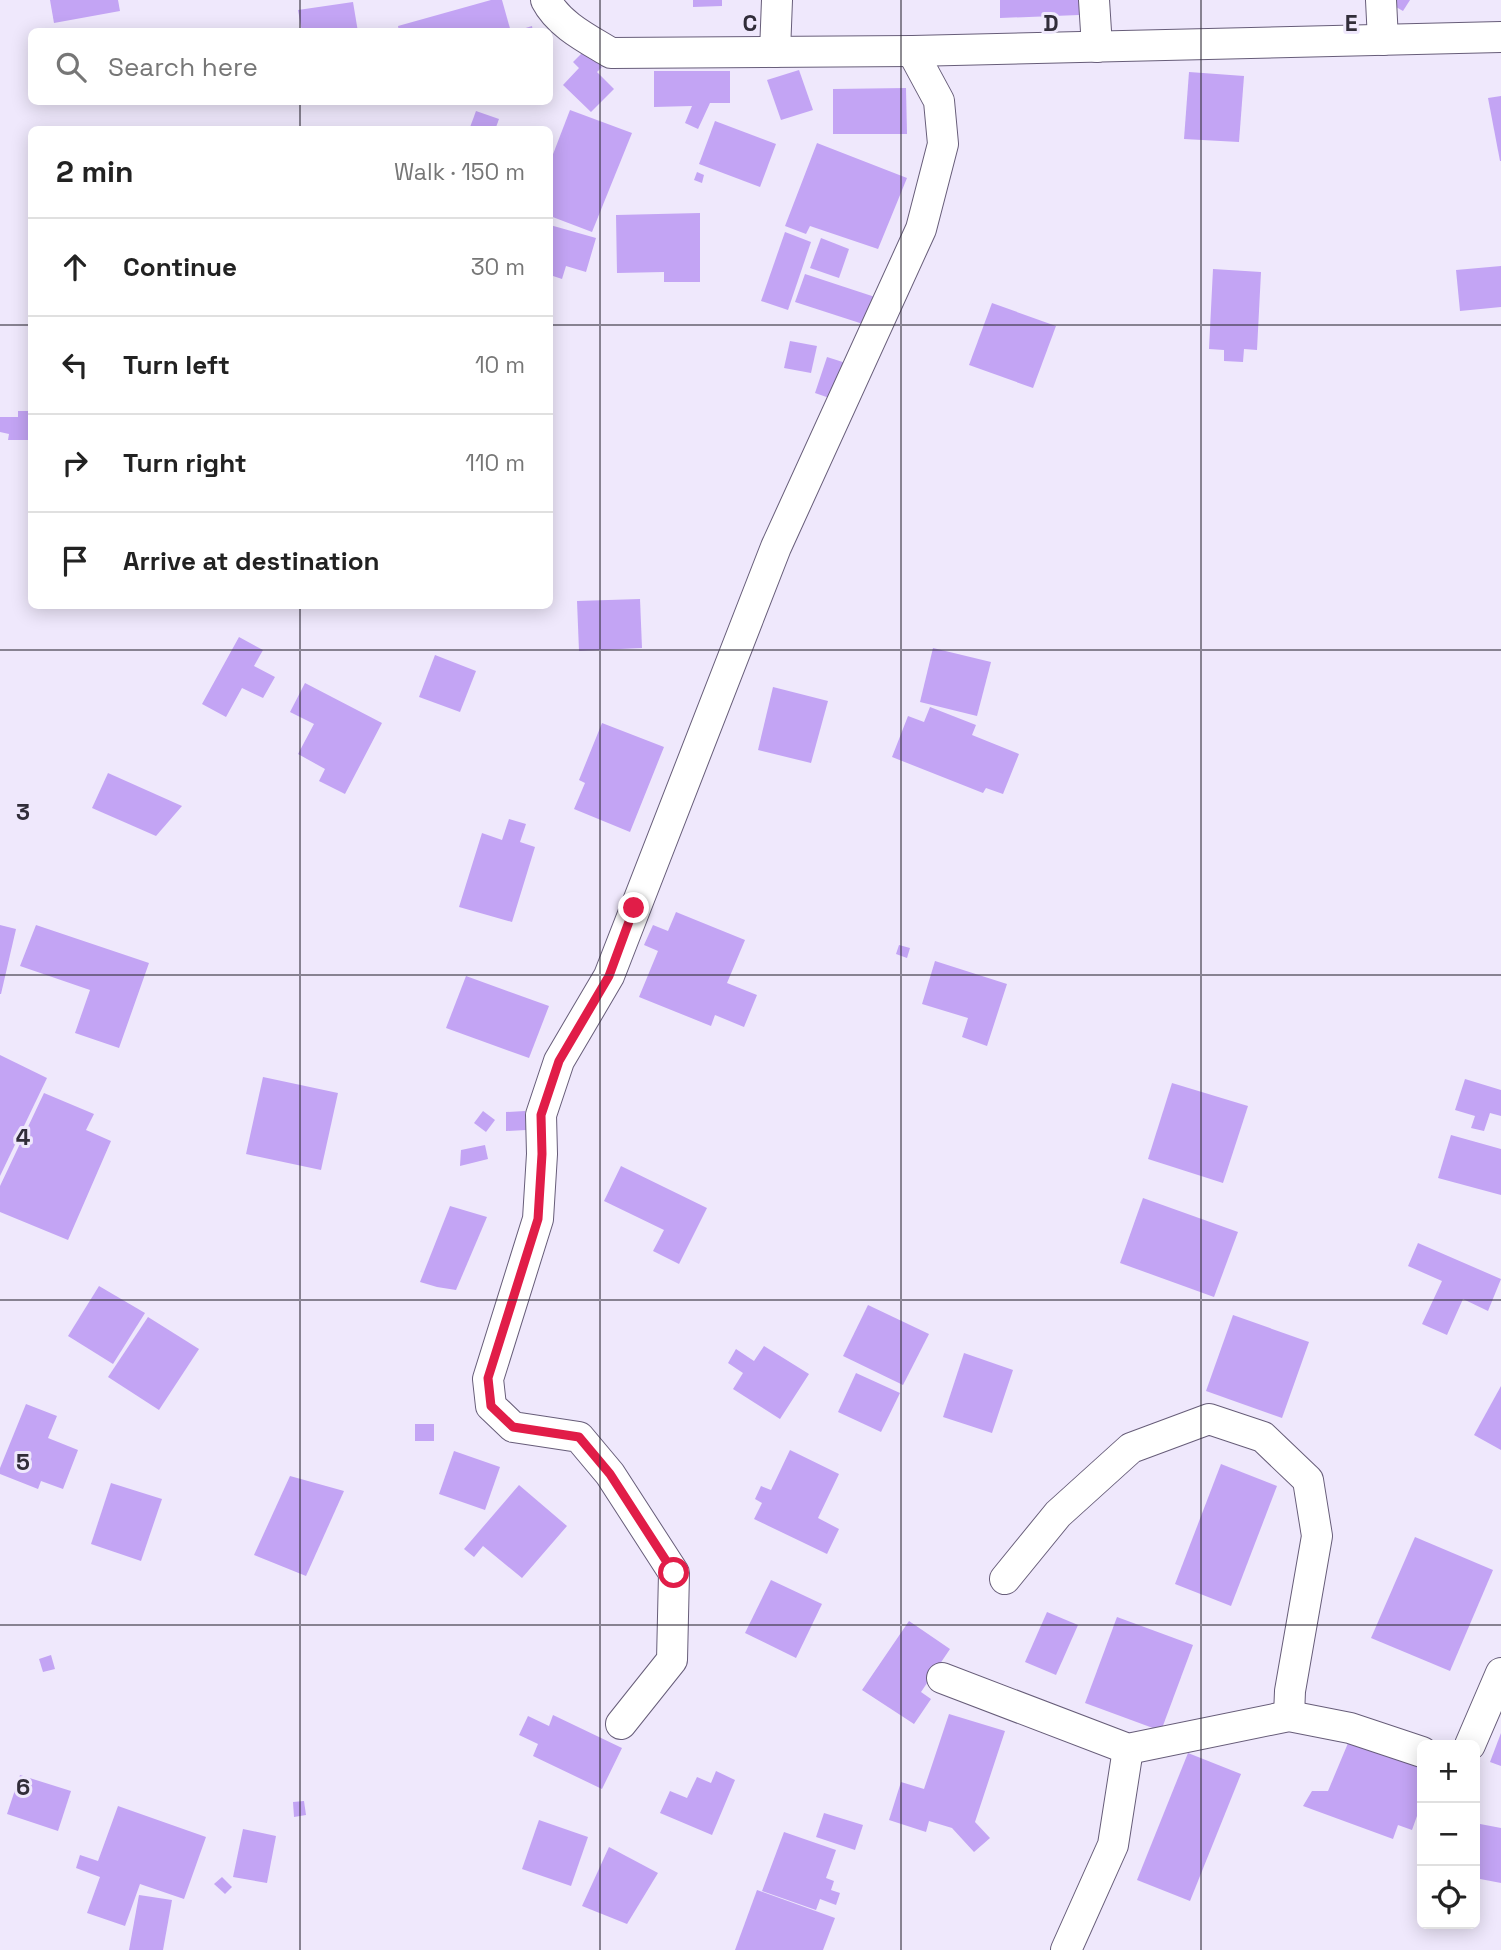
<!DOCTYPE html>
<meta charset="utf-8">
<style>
body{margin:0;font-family:"Space Grotesk",sans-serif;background:#f6f6f6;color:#222}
.controls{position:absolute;right:21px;bottom:21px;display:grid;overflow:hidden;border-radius:10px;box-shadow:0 4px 18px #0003}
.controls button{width:63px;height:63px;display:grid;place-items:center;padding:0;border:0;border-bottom:2px solid #e0e0e0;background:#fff;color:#222;font:35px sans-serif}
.stop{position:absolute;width:21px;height:21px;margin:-16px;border:5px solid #e11d48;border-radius:50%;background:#fff}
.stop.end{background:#e11d48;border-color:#fff;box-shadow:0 2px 7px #0008}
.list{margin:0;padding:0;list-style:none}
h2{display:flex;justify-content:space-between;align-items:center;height:91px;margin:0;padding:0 28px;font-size:30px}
h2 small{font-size:23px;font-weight:400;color:#767676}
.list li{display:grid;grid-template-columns:46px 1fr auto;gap:21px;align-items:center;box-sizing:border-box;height:98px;padding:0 28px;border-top:2px solid #e0e0e0}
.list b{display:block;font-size:26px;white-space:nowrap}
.list em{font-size:23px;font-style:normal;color:#767676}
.icon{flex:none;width:38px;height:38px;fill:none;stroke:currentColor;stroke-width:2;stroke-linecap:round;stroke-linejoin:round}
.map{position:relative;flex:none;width:1501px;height:1950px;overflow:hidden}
.search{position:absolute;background:#fff;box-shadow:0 4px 18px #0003;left:28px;top:28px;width:525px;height:77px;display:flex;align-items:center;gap:18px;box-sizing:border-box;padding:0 24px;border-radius:10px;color:#767676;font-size:26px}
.panel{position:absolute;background:#fff;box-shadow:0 4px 18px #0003;left:28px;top:126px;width:525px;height:483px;border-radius:10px}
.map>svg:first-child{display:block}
.building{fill:#c3a4f4}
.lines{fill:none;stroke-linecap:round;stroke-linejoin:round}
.street-casing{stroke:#675d79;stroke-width:32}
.street{stroke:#fff;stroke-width:30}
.route{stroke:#e11d48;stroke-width:9}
.grid{fill:none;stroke:#312d39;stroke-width:2;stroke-opacity:0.55}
.grid-label{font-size:23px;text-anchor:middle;font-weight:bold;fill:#312d39;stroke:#efe8fc;stroke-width:6;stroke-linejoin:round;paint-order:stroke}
</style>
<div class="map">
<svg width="1501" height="1950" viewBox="0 0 1501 1950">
<rect width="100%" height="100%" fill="#efe8fc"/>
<g class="building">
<polygon points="50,0 118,0 120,11 54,23"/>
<polygon points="491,0 502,0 511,32 399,32 398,26"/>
<polygon points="693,0 722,0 722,6 693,7"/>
<polygon points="1000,0 1079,0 1079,15 1000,18"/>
<polygon points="1384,0 1410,0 1403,11"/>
<polygon points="353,2 358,32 302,32 298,10"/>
<polygon points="532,26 533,32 516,32 516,31"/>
<polygon points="585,50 602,67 597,72 614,89 591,112 563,85 579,68 573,62"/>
<polygon points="799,70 813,110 781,120 767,80"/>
<polygon points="654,71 730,71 730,103 710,103 698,129 685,123 692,106 654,107"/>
<polygon points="1189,72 1244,76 1239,142 1184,139"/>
<polygon points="906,88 907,134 833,134 833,89"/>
<polygon points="1501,96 1501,161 1500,161 1488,98"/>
<polygon points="570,110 632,133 592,232 550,216 550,162"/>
<polygon points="476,111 499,119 495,130 469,130"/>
<polygon points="715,121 776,144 760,187 699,164"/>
<polygon points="817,143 907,178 878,249 810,226 806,234 785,226"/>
<polygon points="697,172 704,175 702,183 694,180"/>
<polygon points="700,213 700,282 664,282 664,272 617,273 616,215"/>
<polygon points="550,225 596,238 586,272 566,266 562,279 550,275"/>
<polygon points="785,232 811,242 788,310 761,301"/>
<polygon points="821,238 849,249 839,278 810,268"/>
<polygon points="1501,266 1501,307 1460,311 1456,270"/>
<polygon points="1213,269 1261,272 1257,350 1244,349 1243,362 1224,361 1224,350 1209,349"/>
<polygon points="805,274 875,297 866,325 795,302"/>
<polygon points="992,303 1056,326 1033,388 969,365"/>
<polygon points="790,341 817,346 811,373 784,368"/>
<polygon points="827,357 849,364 838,401 815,393"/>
<polygon points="18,411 32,411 32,440 8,440 9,434 0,432 0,417 18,417"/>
<polygon points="640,599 642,648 579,651 577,601"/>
<polygon points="239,637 263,650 254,666 275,677 263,698 242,688 226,717 202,704"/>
<polygon points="933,648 991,662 977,716 920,702"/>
<polygon points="435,655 476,671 460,712 419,697"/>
<polygon points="305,683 382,723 345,794 319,781 325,769 298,754 314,724 290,712"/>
<polygon points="773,687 828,701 811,763 758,750"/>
<polygon points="930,707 976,725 972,735 1019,754 1003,794 986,788 983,793 892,757 908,716 924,722"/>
<polygon points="602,723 664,747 630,832 574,809 585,783 579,780"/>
<polygon points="108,773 182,806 156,836 92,808"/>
<polygon points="509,819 526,824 520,842 535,847 512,922 459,907 482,833 502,840"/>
<polygon points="676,912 745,940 727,983 757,995 744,1027 715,1015 711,1026 639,997 658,951 644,945 653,925 668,931"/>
<polygon points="0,925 16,929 1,994 0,994"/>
<polygon points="36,925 149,963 119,1048 75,1033 90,990 20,966"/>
<polygon points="899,945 910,948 907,958 896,954"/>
<polygon points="935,961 1007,984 987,1046 962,1037 968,1018 922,1004"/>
<polygon points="466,976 549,1006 529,1058 446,1028"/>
<polygon points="0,1055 47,1078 0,1176"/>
<polygon points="263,1077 338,1093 321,1170 246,1154"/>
<polygon points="1465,1079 1501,1090 1501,1116 1490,1113 1484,1131 1471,1128 1475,1116 1455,1110"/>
<polygon points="1172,1083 1248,1106 1223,1183 1148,1159"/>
<polygon points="44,1093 94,1114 86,1130 111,1141 68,1240 0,1212 0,1186"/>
<polygon points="483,1111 495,1120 486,1132 474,1123"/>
<polygon points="525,1111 526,1130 506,1131 506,1112"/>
<polygon points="1451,1135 1501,1149 1501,1195 1438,1178"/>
<polygon points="485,1145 488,1159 460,1166 461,1150"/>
<polygon points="621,1166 707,1208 679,1264 653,1251 664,1230 604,1201"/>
<polygon points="1143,1198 1238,1232 1214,1297 1120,1263"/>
<polygon points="450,1206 487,1217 456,1290 437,1287 420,1282"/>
<polygon points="1418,1243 1501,1279 1488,1311 1463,1299 1447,1335 1422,1324 1442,1281 1408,1266"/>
<polygon points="99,1286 145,1313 113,1364 68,1336"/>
<polygon points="868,1305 929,1334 903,1385 843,1356"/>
<polygon points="1233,1315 1309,1342 1282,1418 1206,1391"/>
<polygon points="148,1317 199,1349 159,1410 108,1377"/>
<polygon points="764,1346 809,1374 780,1419 733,1389 743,1373 728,1363 736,1349 754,1361"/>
<polygon points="964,1353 1013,1370 992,1433 943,1417"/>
<polygon points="856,1373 900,1393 881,1432 838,1412"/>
<polygon points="1501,1386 1501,1450 1474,1435"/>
<polygon points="26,1404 57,1416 48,1438 78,1450 63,1489 41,1481 38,1489 0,1474 0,1468"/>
<rect x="415" y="1424" width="19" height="17"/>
<polygon points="790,1450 839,1474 818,1518 839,1529 827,1554 754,1519 762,1503 755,1499 761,1486 771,1490"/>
<polygon points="454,1451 500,1467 485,1510 439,1494"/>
<polygon points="1221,1464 1277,1486 1231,1606 1175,1584"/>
<polygon points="290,1476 344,1491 306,1576 254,1555"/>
<polygon points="111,1483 162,1499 141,1561 91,1544"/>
<polygon points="519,1485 567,1526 522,1578 483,1546 474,1557 464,1549"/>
<polygon points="1415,1537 1493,1570 1450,1671 1371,1638"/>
<polygon points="771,1580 822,1604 796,1658 745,1633"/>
<polygon points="1047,1612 1078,1625 1056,1675 1025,1662"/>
<polygon points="1117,1617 1193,1645 1161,1731 1085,1703"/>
<polygon points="909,1621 950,1649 921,1692 931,1699 914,1724 862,1690"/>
<polygon points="51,1655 55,1669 43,1672 39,1659"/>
<polygon points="949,1714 1005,1731 975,1822 990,1838 974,1852 952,1828 929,1821 926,1832 889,1820 901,1782 924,1789"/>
<polygon points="553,1715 622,1748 602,1789 533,1756 538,1744 519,1735 528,1716 549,1726"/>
<polygon points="1501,1733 1501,1766 1490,1762"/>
<polygon points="1351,1736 1422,1757 1422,1802 1412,1830 1398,1825 1393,1839 1303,1806 1312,1791 1328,1791"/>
<polygon points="1188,1753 1241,1774 1190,1901 1137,1880"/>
<polygon points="716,1771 735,1780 712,1835 660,1813 670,1791 687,1798 697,1777 711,1783"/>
<polygon points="20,1775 71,1791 58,1831 7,1814"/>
<polygon points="304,1801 306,1815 294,1817 293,1802"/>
<polygon points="118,1806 206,1837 184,1899 140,1884 125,1926 87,1913 100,1877 76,1868 80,1855 98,1861"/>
<polygon points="824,1813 863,1825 855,1850 816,1837"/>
<polygon points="539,1820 588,1837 571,1886 522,1869"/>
<polygon points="1475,1823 1501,1828 1501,1883 1475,1878"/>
<polygon points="243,1829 276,1836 267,1883 233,1877"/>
<polygon points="784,1832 836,1850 826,1878 834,1881 831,1890 840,1893 836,1905 820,1899 816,1910 762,1891"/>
<polygon points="609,1847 658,1873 627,1924 582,1906"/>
<polygon points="222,1877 232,1887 225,1894 214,1884"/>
<polygon points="757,1890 835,1918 823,1950 735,1950"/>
<polygon points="139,1895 172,1900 163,1950 129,1950"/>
</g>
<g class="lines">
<defs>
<g id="street">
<path d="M546 0C559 25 588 39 611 53L912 51 1501 37"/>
<polyline points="1094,0 1097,47"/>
<polyline points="1381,0 1383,40"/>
<polyline points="775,52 777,0"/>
<polyline points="1005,1579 1058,1514 1131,1448 1209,1419 1263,1437 1308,1480 1317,1536 1290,1691 1289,1716"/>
<polyline points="942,1678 1128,1749 1289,1716 1350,1728 1422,1752"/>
<polyline points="621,1724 672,1660 674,1573 610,1474 579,1437 513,1427 491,1406 488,1379 538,1219 542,1154 541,1115 559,1061 609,976 776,547 921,229 943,144 939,101 912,51"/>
<polyline points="1470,1745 1501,1673"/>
<polyline points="1066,1950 1113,1845 1128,1749"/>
</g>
</defs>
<use href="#street" class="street-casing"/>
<use href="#street" class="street"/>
</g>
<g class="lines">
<polyline class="route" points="634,908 609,976 559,1061 541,1115 542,1154 538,1219 488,1378 491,1406 513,1427 579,1437 610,1474 674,1573"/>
</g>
<path class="grid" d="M300 0V32M600 0V1950M901 0V1950M1201 0V1950M300 102V130M0 325H32M550 325H1501M300 606V1950M0 650H1501M0 975H1501M0 1300H1501M0 1625H1501"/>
<g class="grid-label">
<text x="750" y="31">C</text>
<text x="1051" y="31">D</text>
<text x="1351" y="31">E</text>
<text x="23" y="820">3</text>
<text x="23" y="1145">4</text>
<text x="23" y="1470">5</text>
<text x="23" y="1795">6</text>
</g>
</svg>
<div class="controls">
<button>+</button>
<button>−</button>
<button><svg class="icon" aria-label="locate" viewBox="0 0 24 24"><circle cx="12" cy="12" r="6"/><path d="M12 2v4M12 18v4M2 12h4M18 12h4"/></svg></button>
</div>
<div class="stop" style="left:674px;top:1573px"></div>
<div class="stop end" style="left:634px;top:908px"></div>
<div class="search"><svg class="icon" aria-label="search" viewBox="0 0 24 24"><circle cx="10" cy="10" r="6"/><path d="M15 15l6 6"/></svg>Search here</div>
<section class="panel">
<h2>2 min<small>Walk · 150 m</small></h2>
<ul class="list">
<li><svg class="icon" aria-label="ahead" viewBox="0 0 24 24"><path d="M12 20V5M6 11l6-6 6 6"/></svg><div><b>Continue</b></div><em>30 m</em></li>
<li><svg class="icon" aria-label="left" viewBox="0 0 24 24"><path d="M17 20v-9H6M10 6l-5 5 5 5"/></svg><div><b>Turn left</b></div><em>10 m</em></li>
<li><svg class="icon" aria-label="right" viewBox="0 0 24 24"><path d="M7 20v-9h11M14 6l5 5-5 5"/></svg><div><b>Turn right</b></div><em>110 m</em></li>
<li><svg class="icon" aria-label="arrive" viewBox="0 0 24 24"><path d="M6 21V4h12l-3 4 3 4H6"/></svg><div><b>Arrive at destination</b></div></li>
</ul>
</section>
</div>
